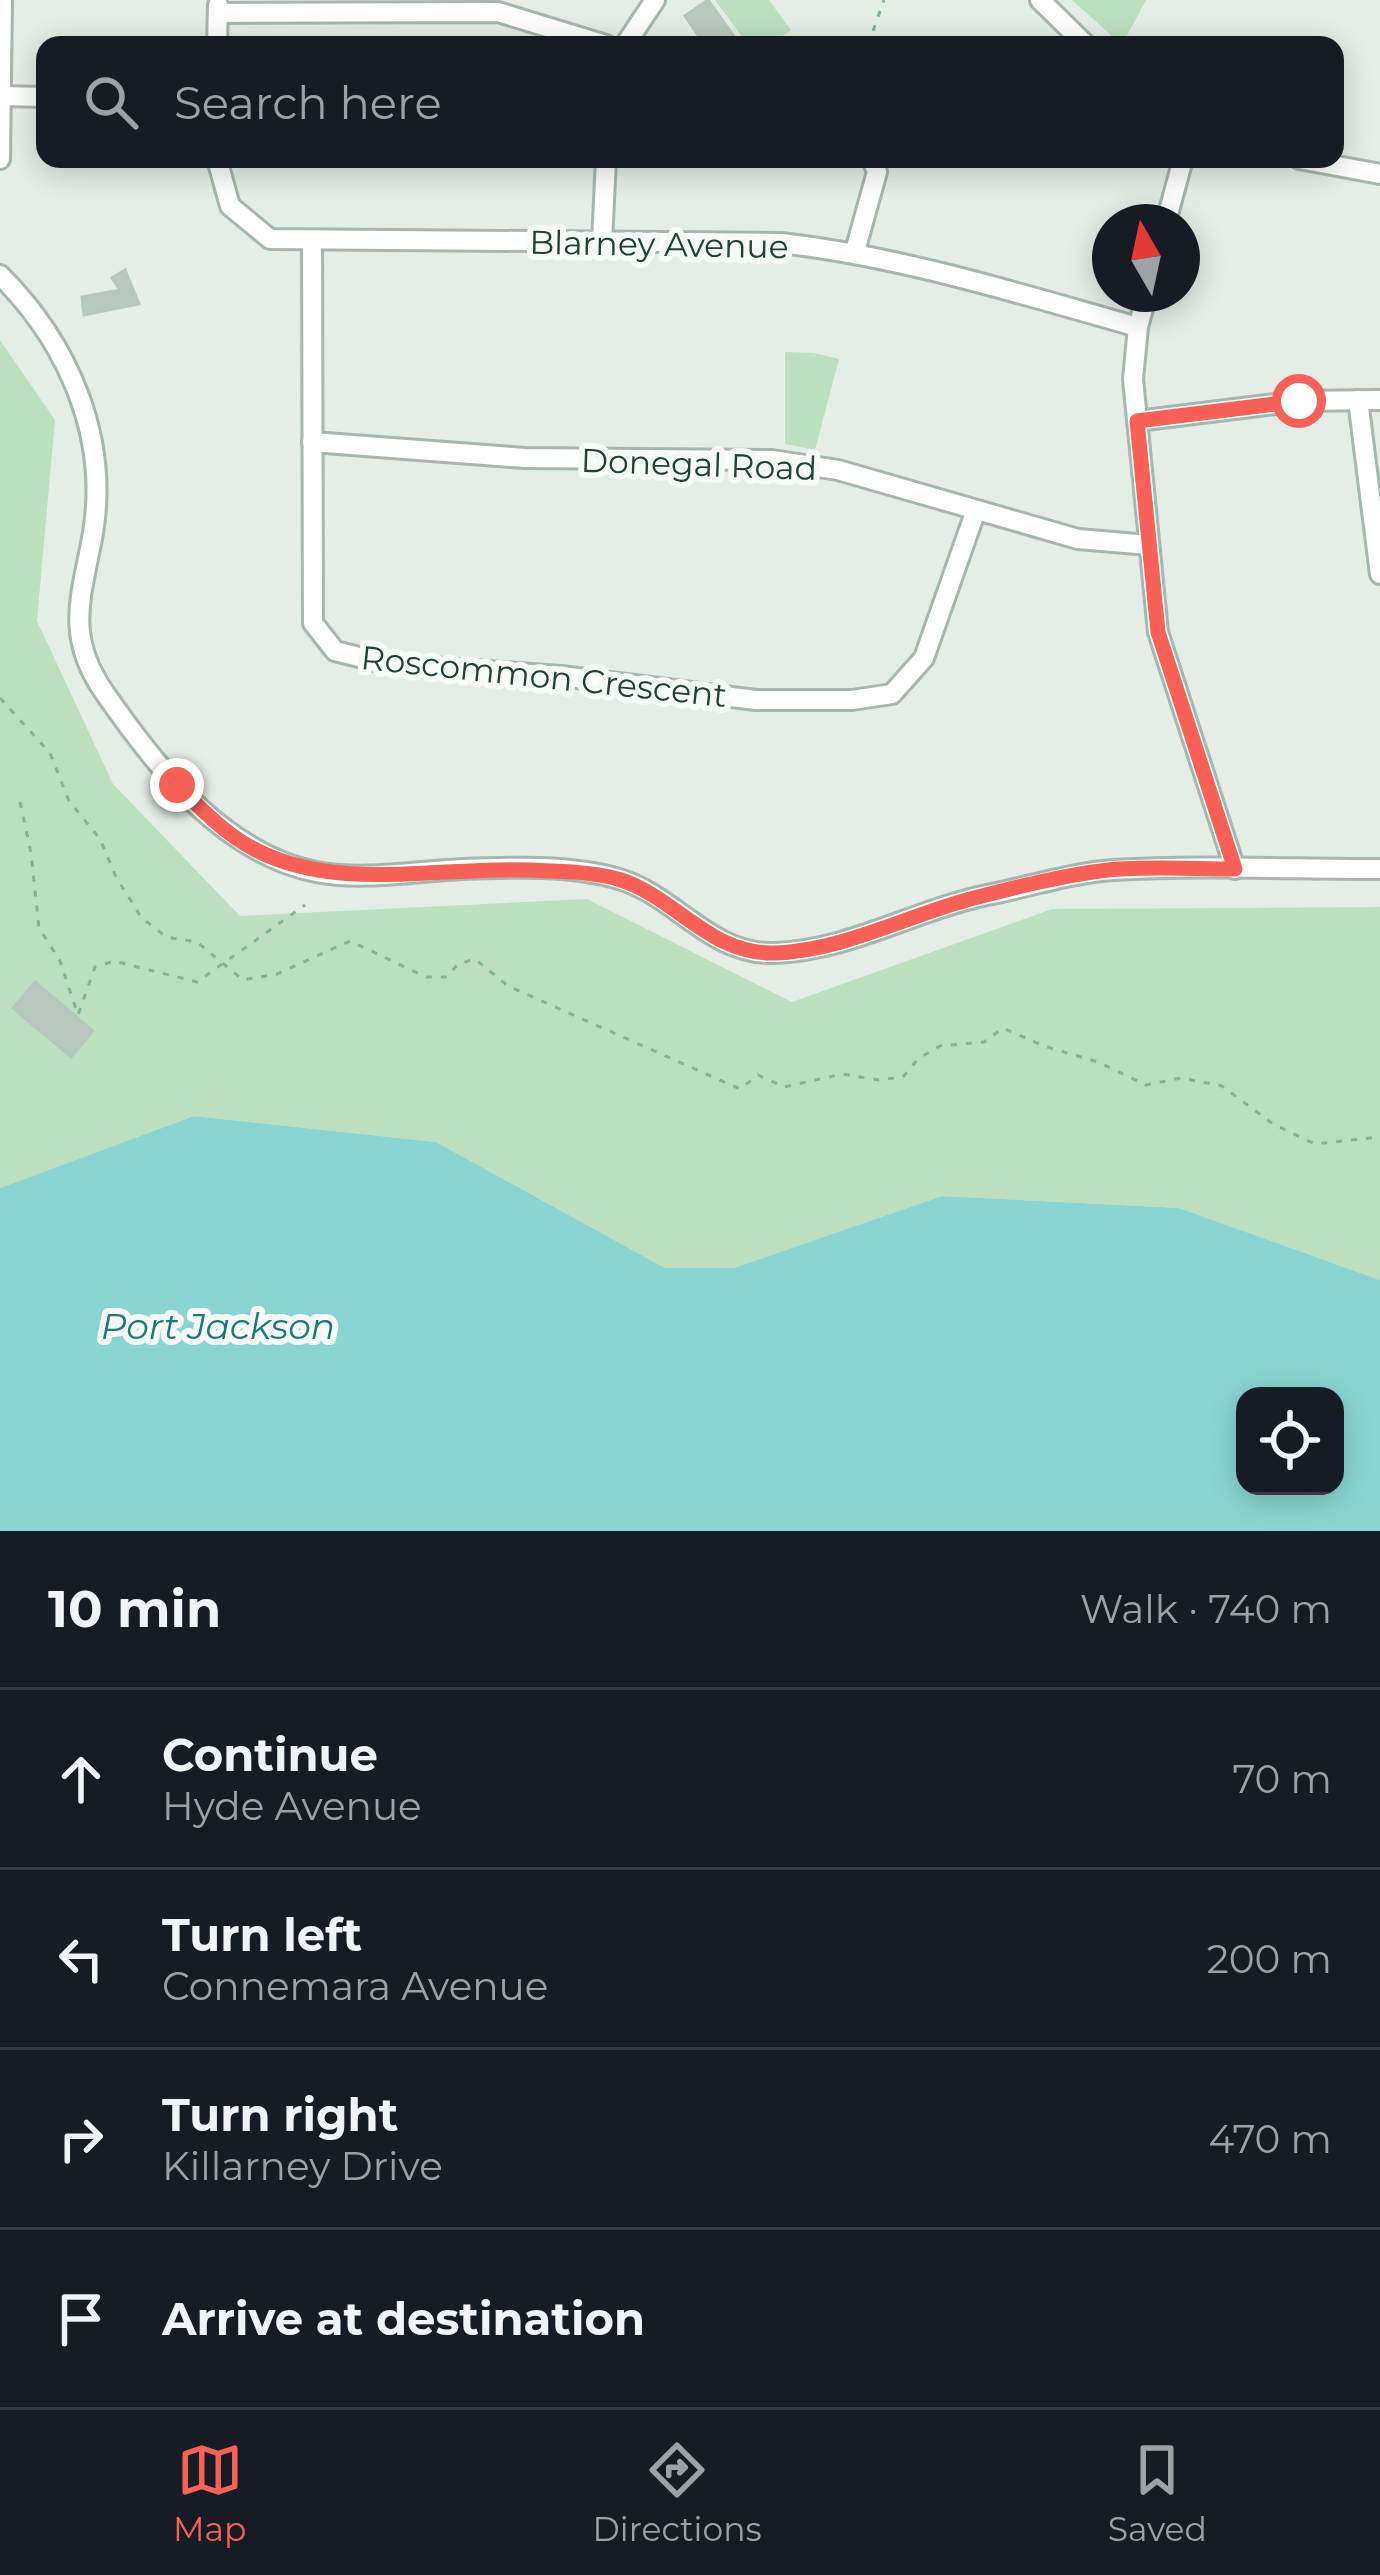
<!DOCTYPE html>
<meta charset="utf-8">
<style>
body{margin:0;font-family:Montserrat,sans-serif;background:#20242c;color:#f1f3f6}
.controls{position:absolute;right:36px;bottom:36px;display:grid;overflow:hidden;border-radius:24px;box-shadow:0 6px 30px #0003}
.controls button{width:108px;height:108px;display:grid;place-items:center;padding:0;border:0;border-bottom:3px solid #363941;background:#171b24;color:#f1f3f6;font:60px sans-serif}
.compass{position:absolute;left:1092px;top:204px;width:108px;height:108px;border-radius:50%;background:#171b24;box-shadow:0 6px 30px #0003;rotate:351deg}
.stop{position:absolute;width:36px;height:36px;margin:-27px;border:9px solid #f76158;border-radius:50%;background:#fff}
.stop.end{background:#f76158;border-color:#fff;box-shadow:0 3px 12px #0008}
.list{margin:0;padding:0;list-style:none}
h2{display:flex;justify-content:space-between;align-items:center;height:156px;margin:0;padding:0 48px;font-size:51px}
h2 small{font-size:39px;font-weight:400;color:#9ea1a6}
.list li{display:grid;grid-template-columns:78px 1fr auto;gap:36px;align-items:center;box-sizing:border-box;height:180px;padding:0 48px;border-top:3px solid #363941}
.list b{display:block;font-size:45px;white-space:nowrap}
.list p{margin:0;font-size:39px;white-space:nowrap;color:#9ea1a6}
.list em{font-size:39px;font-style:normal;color:#9ea1a6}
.icon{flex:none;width:66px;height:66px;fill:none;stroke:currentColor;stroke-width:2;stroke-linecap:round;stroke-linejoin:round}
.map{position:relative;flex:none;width:1380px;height:1531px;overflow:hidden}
.search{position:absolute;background:#171b24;box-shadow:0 6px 30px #0003;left:36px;right:36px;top:36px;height:132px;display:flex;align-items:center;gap:30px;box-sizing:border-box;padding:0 42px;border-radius:24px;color:#9ea1a6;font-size:45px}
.sheet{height:876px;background:#171b24}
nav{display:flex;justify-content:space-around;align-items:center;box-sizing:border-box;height:168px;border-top:3px solid #363941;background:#171b24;font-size:33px;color:#9ea1a6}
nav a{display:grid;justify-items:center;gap:6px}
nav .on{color:#f76158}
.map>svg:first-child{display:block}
.green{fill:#bce0bf}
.water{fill:#8ad5d2;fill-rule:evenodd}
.building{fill:#b9c9c0;stroke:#b6c8bd;stroke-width:3}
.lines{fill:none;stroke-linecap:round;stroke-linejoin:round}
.minor-casing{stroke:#a6b7ad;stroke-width:24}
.path{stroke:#83b39b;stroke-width:3;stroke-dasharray:6 9;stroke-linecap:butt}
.minor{stroke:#fff;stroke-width:18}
.route{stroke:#f76158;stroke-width:15}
.labels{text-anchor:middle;stroke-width:12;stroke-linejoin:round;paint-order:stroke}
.street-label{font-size:33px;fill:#224133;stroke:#f5faf6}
.water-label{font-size:36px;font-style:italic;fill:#197a78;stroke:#f5faf6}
</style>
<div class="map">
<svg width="1380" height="1531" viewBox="0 0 1380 1531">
<rect width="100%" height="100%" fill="#e4eee7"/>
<g class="green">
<polygon points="715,0 769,0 791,30 771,45 748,45"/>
<polygon points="1072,0 1146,0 1122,45"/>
<polygon points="0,340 55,420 37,621 113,784 240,916 587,899 792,1002 1052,909 1380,907 1380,1280 1179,1208 942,1196 734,1268 665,1268 436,1142 194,1116 0,1188"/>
<polygon points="785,352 814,353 839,359 815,450 785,444"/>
</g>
<path class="water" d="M194 1116 436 1142 665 1268H734L942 1196 1179 1208 1380 1280V1531H0V1188ZM1245 1396H1335V1486H1245Z"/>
<g class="building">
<polygon points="708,0 740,45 705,45 685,16"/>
<polygon points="125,270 139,304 84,315 82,297 120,290 112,278"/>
<polygon points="35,982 93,1031 71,1057 13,1008"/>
</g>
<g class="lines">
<defs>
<g id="minor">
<polyline points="1040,0 1086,45"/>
<polyline points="218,13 498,12 606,45"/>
<polyline points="217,45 218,5"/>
<polyline points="625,45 655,0"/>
<polyline points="1,96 45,97"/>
<polyline points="0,159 2,0"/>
<path d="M217 159 230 206 270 239 781 243C903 257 1020 294 1138 327"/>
<polyline points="1299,159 1380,174"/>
<polyline points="1166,222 1183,159"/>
<polyline points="312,242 313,623 335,651 387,664 561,676 756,700 852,700 892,694 924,658 976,510"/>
<polyline points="602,242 606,159"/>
<polyline points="855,251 877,172 872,159"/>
<path d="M0 275C68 343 109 436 93 533 82 595 64 634 104 692 156 767 222 853 316 872 362 881 417 871 463 869 512 867 572 865 619 879 676 896 710 955 774 953 848 951 915 910 987 895 1028 887 1071 873 1113 870 1202 865 1291 869 1380 869"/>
<polyline points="1147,294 1138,327 1133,379 1158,632 1235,869"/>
<polyline points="1358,400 1380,574"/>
<polyline points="1137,421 1299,401 1380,400"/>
<polyline points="312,442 525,458 772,460 838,470 1078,539 1149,545"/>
</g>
</defs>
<use href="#minor" class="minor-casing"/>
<g class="path">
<polyline points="868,45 884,0"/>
<polyline points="0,698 50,753 69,801 100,839 116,877 141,917 166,937 197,942 243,980 277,974 350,941 426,977 447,977 458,964 475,959 508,986 740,1089 758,1075 784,1087 842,1074 879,1080 903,1077 919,1058 940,1046 984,1042 1003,1028 1044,1046 1098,1062 1146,1085 1181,1078 1222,1086 1273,1124 1315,1144 1380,1137"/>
<polyline points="20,802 31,853 39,928 60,961 78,1015 95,967 114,961 197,982 305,905"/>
</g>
<use href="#minor" class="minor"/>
</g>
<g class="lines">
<path class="route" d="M177 785C200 808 225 834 254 849 337 893 440 866 531 870 560 872 592 871 621 880 676 898 711 955 774 953 843 951 908 915 974 898 1017 887 1064 875 1108 870 1149 866 1193 869 1235 869L1158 632 1137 421 1299 401"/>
</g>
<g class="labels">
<g class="street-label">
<text transform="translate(659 244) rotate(1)" y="12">Blarney Avenue</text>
<text transform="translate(699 464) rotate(2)" y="12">Donegal Road</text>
<text transform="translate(544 676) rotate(6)" y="12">Roscommon Crescent</text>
</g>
<g class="water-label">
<text x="218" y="1339">Port Jackson</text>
</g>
</g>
</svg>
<div class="controls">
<button><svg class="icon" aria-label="locate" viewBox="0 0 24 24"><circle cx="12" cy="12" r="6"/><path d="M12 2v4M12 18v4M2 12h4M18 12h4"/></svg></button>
</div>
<svg class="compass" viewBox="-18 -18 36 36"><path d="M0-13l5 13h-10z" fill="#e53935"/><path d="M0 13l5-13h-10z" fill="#9ea1a6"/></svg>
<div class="stop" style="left:1299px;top:401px"></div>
<div class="stop end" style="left:177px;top:785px"></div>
<div class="search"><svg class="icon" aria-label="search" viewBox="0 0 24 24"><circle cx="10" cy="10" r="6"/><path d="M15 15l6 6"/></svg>Search here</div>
</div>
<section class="sheet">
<h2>10 min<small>Walk · 740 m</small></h2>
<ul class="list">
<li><svg class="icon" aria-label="ahead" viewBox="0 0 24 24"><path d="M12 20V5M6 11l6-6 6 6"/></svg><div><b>Continue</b><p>Hyde Avenue</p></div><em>70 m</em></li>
<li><svg class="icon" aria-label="left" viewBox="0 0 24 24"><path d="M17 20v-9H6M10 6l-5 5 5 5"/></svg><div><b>Turn left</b><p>Connemara Avenue</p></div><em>200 m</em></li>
<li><svg class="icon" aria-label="right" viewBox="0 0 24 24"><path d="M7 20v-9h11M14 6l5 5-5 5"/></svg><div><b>Turn right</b><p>Killarney Drive</p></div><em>470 m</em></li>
<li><svg class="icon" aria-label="arrive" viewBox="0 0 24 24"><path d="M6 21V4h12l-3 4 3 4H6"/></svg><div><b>Arrive at destination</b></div></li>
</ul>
</section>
<nav>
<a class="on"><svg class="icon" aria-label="map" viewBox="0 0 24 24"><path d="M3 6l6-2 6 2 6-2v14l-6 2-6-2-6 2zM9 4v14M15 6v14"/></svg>Map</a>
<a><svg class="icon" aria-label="directions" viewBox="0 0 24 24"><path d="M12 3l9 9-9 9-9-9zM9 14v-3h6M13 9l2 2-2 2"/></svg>Directions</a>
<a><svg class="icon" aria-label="saved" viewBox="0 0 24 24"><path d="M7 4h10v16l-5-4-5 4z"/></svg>Saved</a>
</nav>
